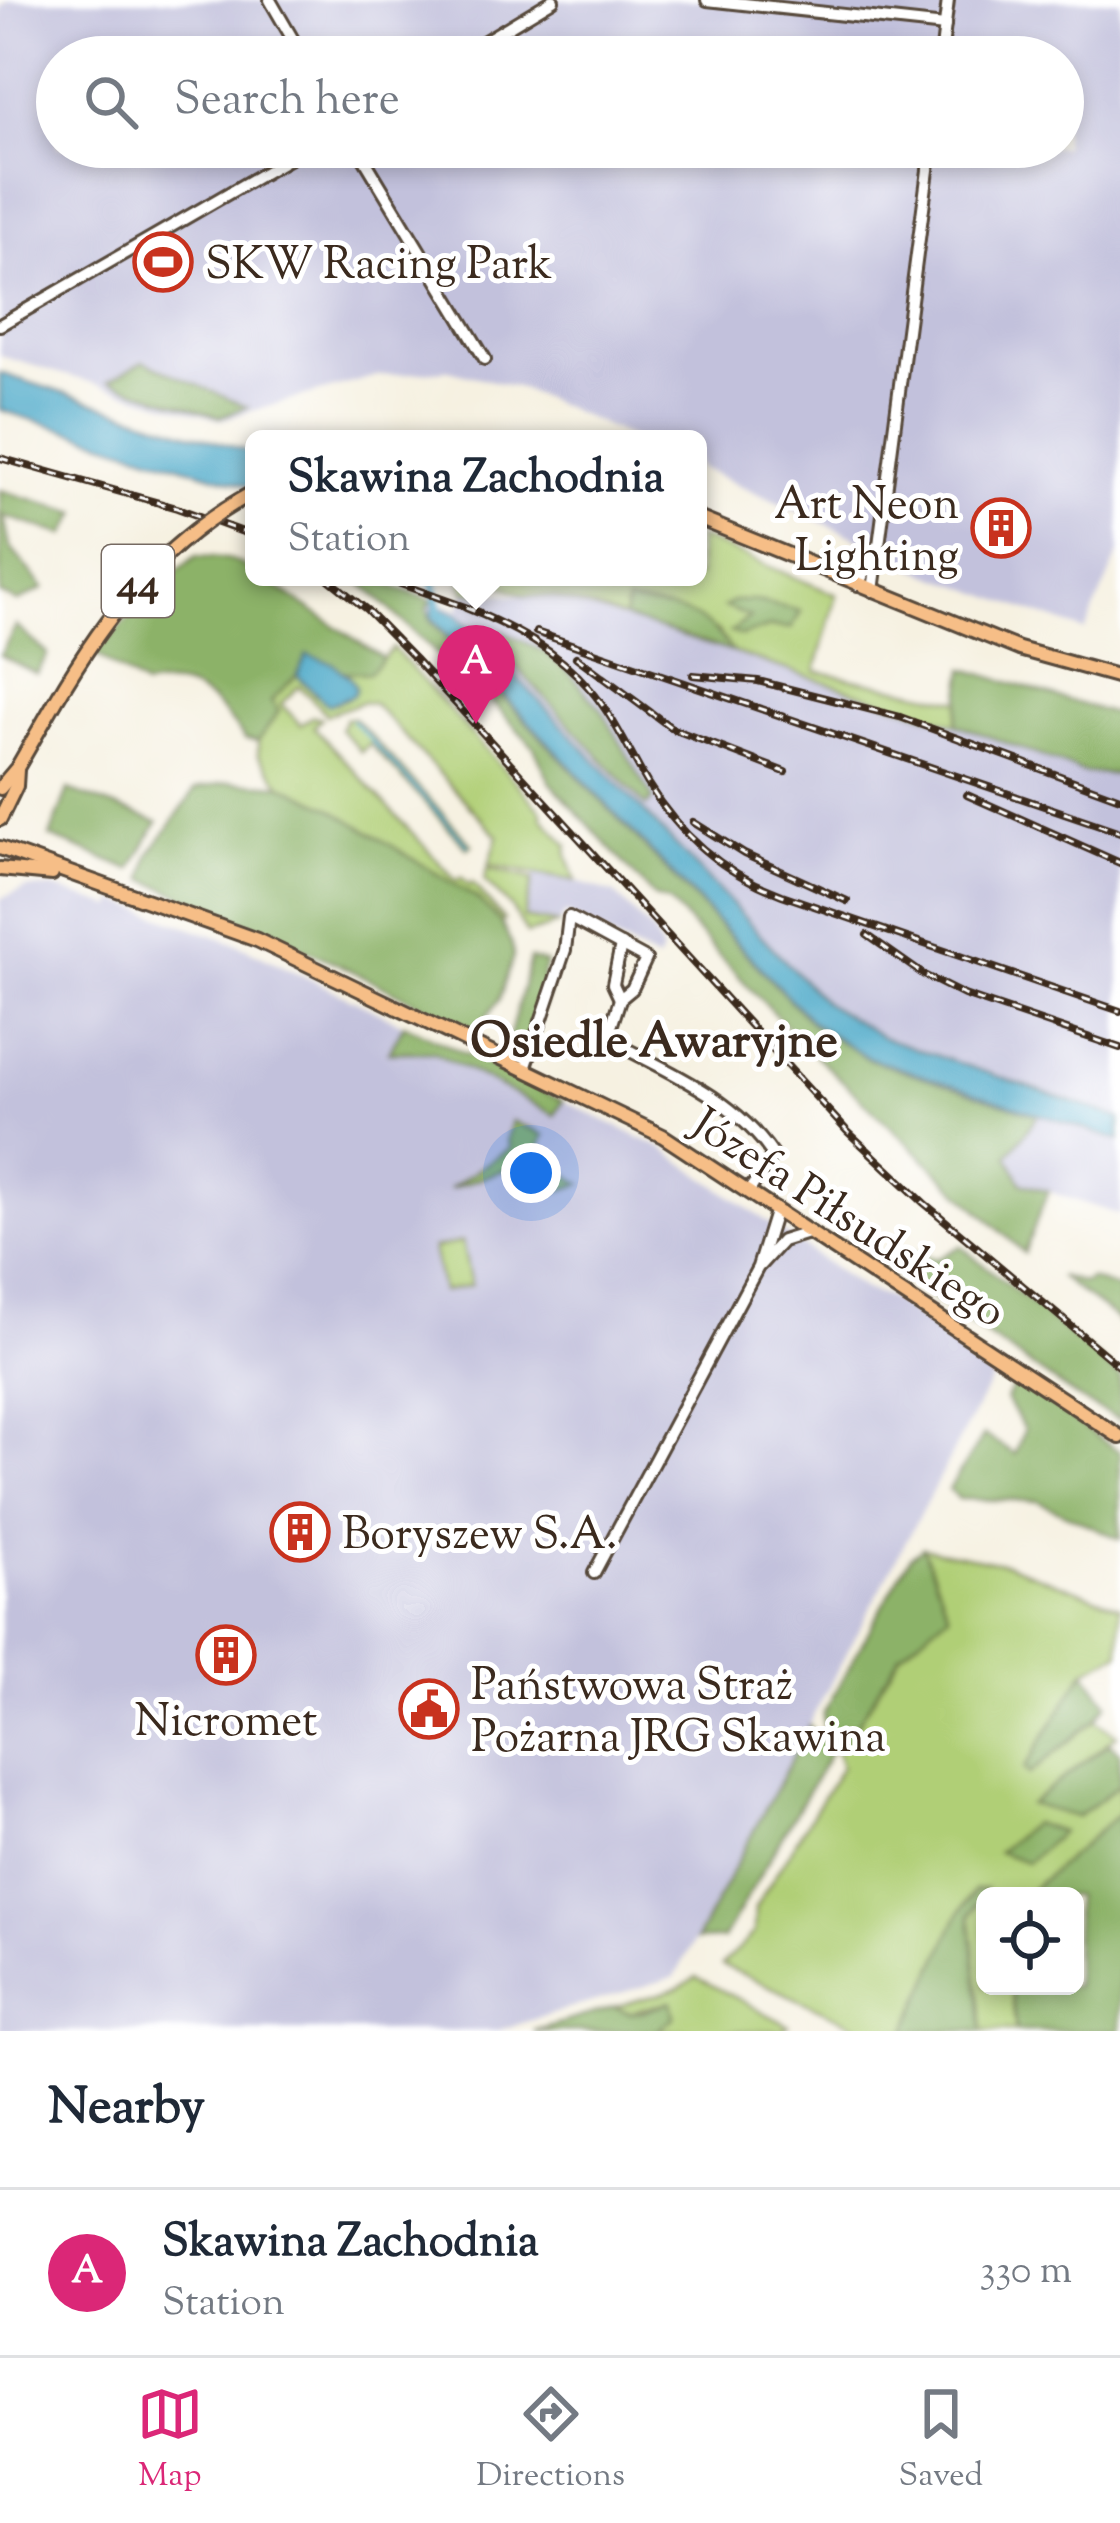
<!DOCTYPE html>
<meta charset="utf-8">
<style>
body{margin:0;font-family:"Sorts Mill Goudy",serif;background:#f6f6f7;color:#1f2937}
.controls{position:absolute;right:36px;bottom:36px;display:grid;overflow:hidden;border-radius:18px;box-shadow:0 6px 18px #0003}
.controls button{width:108px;height:108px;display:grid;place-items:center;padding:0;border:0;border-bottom:3px solid #e0e1e3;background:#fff;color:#1f2937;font:60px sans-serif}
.you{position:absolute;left:531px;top:1173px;width:42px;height:42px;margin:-30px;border:9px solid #fff;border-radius:50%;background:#1a73e8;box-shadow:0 0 0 18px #1a73e833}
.badge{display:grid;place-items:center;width:78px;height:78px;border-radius:50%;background:#db2777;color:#fff;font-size:39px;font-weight:700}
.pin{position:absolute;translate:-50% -99px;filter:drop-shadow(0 3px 6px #0008)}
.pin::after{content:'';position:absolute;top:63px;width:42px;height:36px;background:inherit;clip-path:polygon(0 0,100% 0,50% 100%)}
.popup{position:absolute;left:245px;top:430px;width:462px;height:156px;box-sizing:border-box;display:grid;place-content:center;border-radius:18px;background:#fff;filter:drop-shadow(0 3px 9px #0005);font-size:39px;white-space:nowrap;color:#747a83}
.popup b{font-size:45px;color:#1f2937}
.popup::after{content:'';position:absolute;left:50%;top:100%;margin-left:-24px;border:24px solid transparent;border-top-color:#fff}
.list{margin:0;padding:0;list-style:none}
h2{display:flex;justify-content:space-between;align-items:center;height:156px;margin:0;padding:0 48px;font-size:51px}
h2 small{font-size:39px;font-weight:400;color:#747a83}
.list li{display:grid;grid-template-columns:78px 1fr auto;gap:36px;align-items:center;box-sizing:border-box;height:168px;padding:0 48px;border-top:3px solid #e0e1e3}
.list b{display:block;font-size:45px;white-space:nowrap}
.list p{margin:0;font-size:39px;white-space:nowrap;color:#747a83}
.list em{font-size:39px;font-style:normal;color:#747a83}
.icon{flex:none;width:66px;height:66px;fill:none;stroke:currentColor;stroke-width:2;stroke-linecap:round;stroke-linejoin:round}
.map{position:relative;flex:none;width:1120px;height:2031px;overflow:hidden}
.search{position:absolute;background:#fff;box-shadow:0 6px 18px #0003;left:36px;right:36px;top:36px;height:132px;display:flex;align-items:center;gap:30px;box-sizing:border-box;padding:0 42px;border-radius:66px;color:#747a83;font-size:45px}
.sheet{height:324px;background:#fff}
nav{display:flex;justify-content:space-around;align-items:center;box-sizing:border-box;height:168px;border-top:3px solid #e0e1e3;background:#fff;font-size:33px;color:#747a83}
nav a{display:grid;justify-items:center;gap:6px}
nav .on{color:#db2777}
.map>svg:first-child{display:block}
.industrial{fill:#c2c1dc;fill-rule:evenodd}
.green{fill:#b0cf76;stroke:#767c4a;stroke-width:3;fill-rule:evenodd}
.forest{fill:#8cb267;stroke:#646e42;stroke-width:3}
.water{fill:#48a7c7;stroke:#426872;stroke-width:3}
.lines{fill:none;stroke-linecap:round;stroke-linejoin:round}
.stream{stroke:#48a7c7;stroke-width:3}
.canal{stroke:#48a7c7;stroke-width:9}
.minor-casing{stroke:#57483b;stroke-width:16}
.major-casing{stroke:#57483b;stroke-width:18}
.minor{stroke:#fff;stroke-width:10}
.major{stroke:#f6be87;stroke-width:12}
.rail-casing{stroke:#3b2a1e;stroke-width:8}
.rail{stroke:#fff;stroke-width:3;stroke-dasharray:9;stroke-linecap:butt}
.major-bridge-casing{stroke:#57483b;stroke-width:18;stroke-linecap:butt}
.major-bridge{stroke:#f6be87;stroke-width:12}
.labels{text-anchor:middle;stroke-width:10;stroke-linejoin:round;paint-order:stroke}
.shield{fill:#fff;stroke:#766a62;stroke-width:3}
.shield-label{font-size:42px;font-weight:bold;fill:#3b2a1e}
.poi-label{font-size:45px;fill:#3b2a1e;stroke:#fff;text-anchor:start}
.street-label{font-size:45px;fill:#3b2a1e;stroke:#fff}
.neighbourhood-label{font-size:48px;font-weight:bold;fill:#3b2a1e;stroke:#fff}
</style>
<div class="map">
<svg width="1120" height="2031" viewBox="0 0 1120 2031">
<rect width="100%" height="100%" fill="#fff"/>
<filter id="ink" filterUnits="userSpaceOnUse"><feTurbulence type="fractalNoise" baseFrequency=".00833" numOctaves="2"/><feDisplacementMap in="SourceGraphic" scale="24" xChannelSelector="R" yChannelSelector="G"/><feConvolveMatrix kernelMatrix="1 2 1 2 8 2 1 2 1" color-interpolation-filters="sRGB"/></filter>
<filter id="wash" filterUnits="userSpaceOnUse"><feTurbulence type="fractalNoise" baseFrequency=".004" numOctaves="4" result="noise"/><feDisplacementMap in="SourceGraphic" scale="48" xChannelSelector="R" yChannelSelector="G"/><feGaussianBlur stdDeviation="2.7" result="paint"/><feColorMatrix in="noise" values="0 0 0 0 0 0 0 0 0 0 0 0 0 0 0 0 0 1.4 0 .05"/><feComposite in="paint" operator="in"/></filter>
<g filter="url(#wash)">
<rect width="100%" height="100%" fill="#f6f1e1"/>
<g class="industrial">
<path d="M8 0H1120V551L1085 631 917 570 864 541 698 467V439H635L520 388 448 370 377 376 220 420 0 356V8ZM57 57H1063V147H57Z"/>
<polygon points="465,592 554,597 905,705 1086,773 1120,774 1120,1215 1022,1183 1008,1157 1037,1115 868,1060 812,1024 431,620 427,608 433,601 458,610"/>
<polygon points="534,874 562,877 615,894 654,934 662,952 657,961 565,913 560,924 524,918"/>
<polygon points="26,888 54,888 113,907 117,901 237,944 664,1149 865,1290 889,1298 997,1369 675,1977 495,2031 0,2031 0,899"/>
</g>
<g class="green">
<path d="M698 537 837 595 816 671 960 701 956 724 732 652 718 631 627 602 624 618 554 597 525 595 492 581 483 593 465 592 460 577H698ZM756 601 800 611H801L792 628 770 627 741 636 732 631 751 617Z"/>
<path d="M393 648 542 811V817L568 845 567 855 576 881 489 865 498 836 374 704 362 702 327 715 299 686 281 704 301 725 313 716 321 718 314 727 456 880 461 877 469 885 472 883 504 920 501 923 476 898 331 808 282 785 258 755V741L279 711 270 701 297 675 315 695 335 704 353 695 352 680 346 672C369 676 378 663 393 648Z"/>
<polygon points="346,718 354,718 472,845 467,848 370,744 361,752 340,729"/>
<polygon points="488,868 533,879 524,918 560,924 527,934 511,907 484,880"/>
<polygon points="462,1242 471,1285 442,1292 433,1248"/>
<polygon points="923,1548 1007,1564 1120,1606 1120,1653 1085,1671 1029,1774 1096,1719 1117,1735 1032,1804 1077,1817 1120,1784 1120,1813 1024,1896 985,1896 985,1986 1011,1986 1016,2031 983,2031 970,1915 985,1891 974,1890 959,1914 906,2031 869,2031 722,1965 754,1933 755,1908 841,1767 833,1741 846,1742 900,1654 948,1613"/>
<polygon points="696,1977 788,2025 782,2031 657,2031 674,2017 671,2001 630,2013 614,2007 679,1988"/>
</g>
<g class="forest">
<polygon points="144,361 247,407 220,417 109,381"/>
<polygon points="0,490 78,513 65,535 4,516 10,547 44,588 18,602 0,594"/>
<path d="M196 556C217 557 244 557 254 577H262L383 658 369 673 345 672 307 655 297 675 271 701 279 711 258 741 245 739C216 701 194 676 144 687L94 653 168 578Z"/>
<polygon points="356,577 368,577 433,601 427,608 431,621 812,1024 868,1059 1038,1115 1008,1156 1022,1183 1048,1191 1024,1253 797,1038 669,902 654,897 550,782 534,747 446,653 442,659"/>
<polygon points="734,601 756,601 801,611 792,628 770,627 741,636 731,632 750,617 724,607"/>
<path d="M627 602C675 610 703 608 732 652L624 618Z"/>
<polygon points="16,626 48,654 37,674 0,655"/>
<polygon points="502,631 546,653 568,672 601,709 653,799 646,806 491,640"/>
<polygon points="965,669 1120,716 1120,774 1086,773 956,724"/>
<polygon points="229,782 282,785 331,808 476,898 501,923 512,945 513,957 499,1000 480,1026 469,1028 338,964 144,879 149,855 196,789"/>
<polygon points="68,790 158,822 131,870 50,837"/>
<polygon points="530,959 546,963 542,978 551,981 526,1056 511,1046 509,1038"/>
<polygon points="404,1024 563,1101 555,1115 433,1052 389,1052"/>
<polygon points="512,1121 544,1135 537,1154 582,1184 554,1192 524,1163 449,1189 510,1148 507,1140"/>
<polygon points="961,1246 1120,1377 1120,1420 1082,1401 880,1262 891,1248 937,1259"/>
<path d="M1059 1276 1084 1283 1090 1279 1120 1289V1323C1103 1306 1079 1293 1059 1276Z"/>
<polygon points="1017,1381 1120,1452 1120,1539 1037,1501 958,1499 949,1489 984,1435 1015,1454 1024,1430 1006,1399"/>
<polygon points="923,1548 949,1613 900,1654 846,1743 833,1741 824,1729 823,1714 910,1557"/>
<polygon points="1085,1671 1108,1703 1096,1719 1029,1774 1024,1769"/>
<polygon points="809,1726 831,1751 723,1939 696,1940"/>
<polygon points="1109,1743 1120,1752 1120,1784 1077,1817 1030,1804"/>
<polygon points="1120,1813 1120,2031 1016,2031 1011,1986 1075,1986 1075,1896 1024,1896"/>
<polygon points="1033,1823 1061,1832 1027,1862 998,1852"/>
<polygon points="986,1889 970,1915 983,2031 906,2031 959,1914 975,1890"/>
<polygon points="671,2001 674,2017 657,2031 533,2031 614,2007 630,2013 644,2012"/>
</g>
<g class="water">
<polygon points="0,373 254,453 254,488 0,410"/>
<polygon points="435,604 458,615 824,1002 882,1037 1120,1118 1120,1141 867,1057 813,1023 447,635 431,616"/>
<polygon points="307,655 333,663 352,680 356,688 353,695 328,705 297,675"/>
</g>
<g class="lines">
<polyline class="stream" points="352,720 468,845"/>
<polyline class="canal" points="433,577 439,613"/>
</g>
</g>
<g filter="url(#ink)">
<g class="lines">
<defs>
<g id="minor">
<polyline points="270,0 303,57"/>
<polyline points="707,0 945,26"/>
<polyline points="458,57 553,0"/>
<polyline points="941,57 948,0"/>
<polyline points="357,147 485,359"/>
<polyline points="0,325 309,147"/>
<polyline points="858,585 877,546"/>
<polyline points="873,591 931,147"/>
<polyline points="620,999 613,984 621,945"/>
<path d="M525 1069 565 950 569 917 646 959 632 989 620 999 607 1039C667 1071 734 1097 773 1155L749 1191"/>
<polyline points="760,1265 782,1241 811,1232"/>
<polyline points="594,1573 758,1267 776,1209"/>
</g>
<g id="major">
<polyline points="698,518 1019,649 1120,677"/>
<polyline points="0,788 17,768 55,702"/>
<polyline points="0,819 16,786 17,770"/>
<polyline points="0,848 257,940 663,1136 1120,1437"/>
<polyline points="0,869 52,874"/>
</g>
</defs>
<use href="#minor" class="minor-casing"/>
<use href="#major" class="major-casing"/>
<use href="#minor" class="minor"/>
<use href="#major" class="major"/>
<defs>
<g id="rail">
<polyline points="0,458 177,508 254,536"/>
<polyline points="326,577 367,610 415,659 847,1131 924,1203 1120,1367"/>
<polyline points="381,577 479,612"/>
<path d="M466 608C513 627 557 650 590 689 614 717 629 752 648 784 680 836 725 874 782 895L1120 1011"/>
<polyline points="536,632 1120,832"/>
<polyline points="576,657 673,729 785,772"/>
<polyline points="693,675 758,681 900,717 1120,798"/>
<polyline points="967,795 1120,863"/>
<polyline points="693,822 744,854 847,901"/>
<polyline points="867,935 924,975 964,995 1120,1048"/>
</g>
</defs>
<use href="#rail" class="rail-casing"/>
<use href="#rail" class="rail"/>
<defs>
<path id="major-bridge" d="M55 702C106 614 163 541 254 492"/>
</defs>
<use href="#major-bridge" class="major-bridge-casing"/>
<use href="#major-bridge" class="major-bridge"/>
</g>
</g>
<defs>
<symbol id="stadium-ring" viewBox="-11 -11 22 22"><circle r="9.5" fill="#fff" stroke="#c8321e" stroke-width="1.5"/><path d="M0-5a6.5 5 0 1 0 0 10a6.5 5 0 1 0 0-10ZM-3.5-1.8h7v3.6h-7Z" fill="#c8321e"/></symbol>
<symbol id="building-ring" viewBox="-11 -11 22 22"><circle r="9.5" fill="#fff" stroke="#c8321e" stroke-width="1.5"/><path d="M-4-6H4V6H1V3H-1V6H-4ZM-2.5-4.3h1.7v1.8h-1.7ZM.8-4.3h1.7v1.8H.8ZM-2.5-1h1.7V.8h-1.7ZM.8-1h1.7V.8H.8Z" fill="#c8321e"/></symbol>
<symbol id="civic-ring" viewBox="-11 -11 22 22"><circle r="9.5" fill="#fff" stroke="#c8321e" stroke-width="1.5"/><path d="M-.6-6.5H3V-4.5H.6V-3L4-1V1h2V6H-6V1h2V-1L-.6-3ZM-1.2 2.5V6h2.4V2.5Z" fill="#c8321e"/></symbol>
</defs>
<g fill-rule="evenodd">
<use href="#stadium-ring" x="130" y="229" width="66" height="66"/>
<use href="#building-ring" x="968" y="495" width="66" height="66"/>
<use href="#building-ring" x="267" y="1499" width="66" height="66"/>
<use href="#building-ring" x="193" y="1622" width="66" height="66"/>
<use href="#civic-ring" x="396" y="1676" width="66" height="66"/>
</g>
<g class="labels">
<rect class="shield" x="102" y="545" width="72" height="72" rx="9"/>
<g class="shield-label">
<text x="138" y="596">44</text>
</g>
<g class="poi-label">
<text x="205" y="278">SKW Racing Park</text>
<text x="959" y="518" text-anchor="end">Art Neon<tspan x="959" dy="52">Lighting</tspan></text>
<text x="342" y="1548">Boryszew S.A.</text>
<text x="471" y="1699">Państwowa Straż<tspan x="471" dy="52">Pożarna JRG Skawina</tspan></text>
<text x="226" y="1735" text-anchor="middle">Nicromet</text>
</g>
<g class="street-label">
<text transform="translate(850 1216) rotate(33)" y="16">Józefa Piłsudskiego</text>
</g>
<g class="neighbourhood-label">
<text x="654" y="1056">Osiedle Awaryjne</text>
</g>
</g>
</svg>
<div class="controls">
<button><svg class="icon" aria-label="locate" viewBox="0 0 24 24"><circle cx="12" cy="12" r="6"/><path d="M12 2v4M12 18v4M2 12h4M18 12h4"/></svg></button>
</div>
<div class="you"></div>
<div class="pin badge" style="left:476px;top:724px">A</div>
<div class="popup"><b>Skawina Zachodnia</b>Station</div>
<div class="search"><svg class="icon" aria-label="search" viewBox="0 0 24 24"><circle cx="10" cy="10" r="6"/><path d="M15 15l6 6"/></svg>Search here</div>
</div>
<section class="sheet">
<h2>Nearby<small></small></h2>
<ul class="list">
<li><span class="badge">A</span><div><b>Skawina Zachodnia</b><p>Station</p></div><em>330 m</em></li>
</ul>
</section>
<nav>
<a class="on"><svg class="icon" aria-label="map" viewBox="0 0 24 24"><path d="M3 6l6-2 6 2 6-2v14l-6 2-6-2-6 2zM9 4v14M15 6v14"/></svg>Map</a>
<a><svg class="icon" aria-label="directions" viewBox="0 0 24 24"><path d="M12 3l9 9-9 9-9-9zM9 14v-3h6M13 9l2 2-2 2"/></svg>Directions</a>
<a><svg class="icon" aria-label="saved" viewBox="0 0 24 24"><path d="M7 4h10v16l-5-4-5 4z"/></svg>Saved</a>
</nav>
